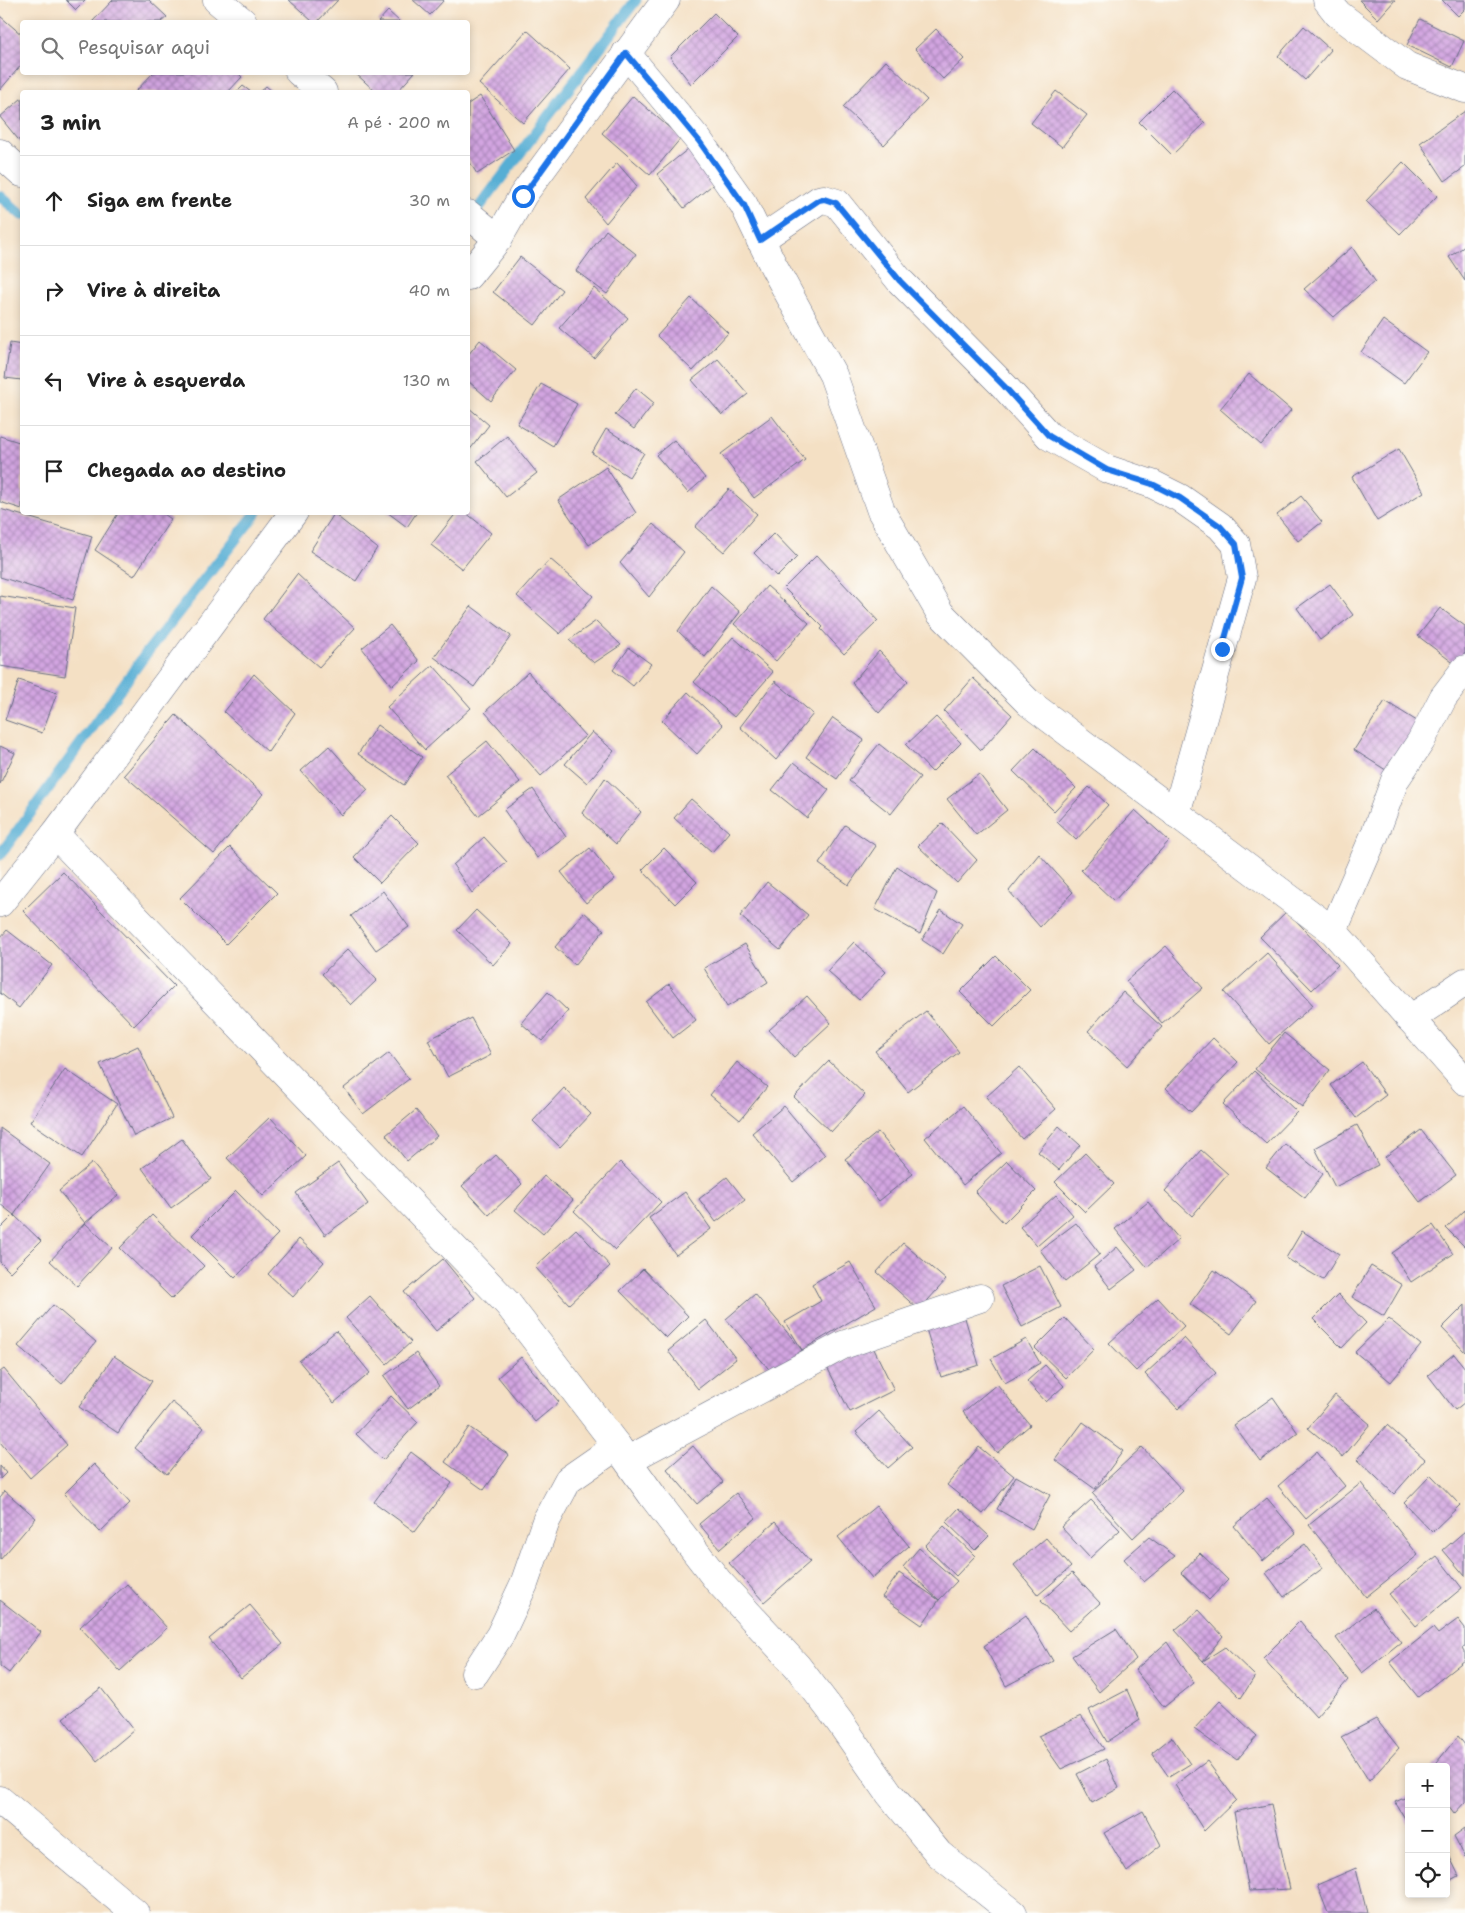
<!DOCTYPE html>
<html lang="pt">
<meta charset="utf-8">
<style>
body{margin:0;font-family:"Shantell Sans",sans-serif;background:#f6f6f6;color:#222}
.controls{position:absolute;right:15px;bottom:15px;display:grid;overflow:hidden;border-radius:5px;box-shadow:0 2px 8px #0003}
.controls button{width:45px;height:45px;display:grid;place-items:center;padding:0;border:0;border-bottom:1px solid #e0e0e0;background:#fff;color:#222;font:25px sans-serif}
.stop{position:absolute;width:15px;height:15px;margin:-11px;border:4px solid #1a73e8;border-radius:50%;background:#fff}
.stop.end{background:#1a73e8;border-color:#fff;box-shadow:0 1px 5px #0008}
.list{margin:0;padding:0;list-style:none}
h2{display:flex;justify-content:space-between;align-items:center;height:65px;margin:0;padding:0 20px;font-size:21px}
h2 small{font-size:16px;font-weight:400;color:#767676}
.list li{display:grid;grid-template-columns:32px 1fr auto;gap:15px;align-items:center;box-sizing:border-box;height:90px;padding:0 20px;border-top:1px solid #e0e0e0}
.list b{display:block;font-size:19px;white-space:nowrap}
.list em{font-size:16px;font-style:normal;color:#767676}
.icon{flex:none;width:28px;height:28px;fill:none;stroke:currentColor;stroke-width:2;stroke-linecap:round;stroke-linejoin:round}
.map{position:relative;flex:none;width:1465px;height:1913px;overflow:hidden}
.search{position:absolute;background:#fff;box-shadow:0 2px 8px #0003;left:20px;top:20px;width:450px;height:55px;display:flex;align-items:center;gap:12px;box-sizing:border-box;padding:0 18px;border-radius:5px;color:#767676;font-size:19px}
.panel{position:absolute;background:#fff;box-shadow:0 2px 8px #0003;left:20px;top:90px;width:450px;height:425px;border-radius:5px}
.map>svg:first-child{display:block}
.lines{fill:none;stroke-linecap:round;stroke-linejoin:round}
.stream{stroke:#57aed4;stroke-width:11}
.building{fill:url(#building-cross-hatch)}
.minor-casing{stroke:#676d82;stroke-width:29}
.minor{stroke:#fff;stroke-width:28}
.route{stroke:#1a73e8;stroke-width:6}
</style>
<div class="map">
<svg width="1465" height="1913" viewBox="0 0 1465 1913">
<defs>
<pattern id="building-cross-hatch" width="8" height="8" patternUnits="userSpaceOnUse" patternTransform="scale(1.25)"><rect width="8" height="8" fill="#d3a5e1"/><path d="M0 0l8 8M0 8l8-8" fill="none" stroke="#aa87ba"/></pattern>
</defs>
<rect width="100%" height="100%" fill="#fdfcf7"/>
<filter id="ink" filterUnits="userSpaceOnUse"><feTurbulence type="fractalNoise" baseFrequency=".02" numOctaves="2"/><feDisplacementMap in="SourceGraphic" scale="10" xChannelSelector="R" yChannelSelector="G"/><feConvolveMatrix kernelMatrix="1 2 1 2 8 2 1 2 1" color-interpolation-filters="sRGB"/></filter>
<filter id="wash" filterUnits="userSpaceOnUse"><feTurbulence type="fractalNoise" baseFrequency=".0096" numOctaves="4" result="noise"/><feDisplacementMap in="SourceGraphic" scale="20" xChannelSelector="R" yChannelSelector="G"/><feGaussianBlur stdDeviation="1.12" result="paint"/><feColorMatrix in="noise" values="0 0 0 0 0 0 0 0 0 0 0 0 0 0 0 0 0 1.4 0 .05"/><feComposite in="paint" operator="in"/></filter>
<g filter="url(#wash)">
<rect width="100%" height="100%" fill="#f4e0c4"/>
<g class="lines">
<g class="stream">
<polyline points="0,196 22,215"/>
<polyline points="471,218 636,0"/>
<polyline points="0,855 145,655 257,512"/>
</g>
</g>
<g id="blocks">
<g class="building">
<polygon points="66,0 86,0 76,10"/>
<polygon points="113,0 149,0 167,17 161,22 92,22"/>
<polygon points="289,0 338,0 317,22 313,22"/>
<polygon points="413,0 444,0 430,15"/>
<polygon points="1359,0 1395,0 1378,19"/>
<polygon points="1442,0 1465,0 1465,9 1458,16"/>
<polygon points="388,11 400,22 378,22"/>
<polygon points="714,13 738,37 691,84 670,57"/>
<polygon points="0,16 22,35 22,64 0,90"/>
<polygon points="1420,19 1464,41 1452,67 1407,45"/>
<polygon points="1304,26 1331,50 1305,80 1278,56"/>
<polygon points="936,29 964,59 943,79 915,49"/>
<polygon points="527,30 570,69 523,123 479,84"/>
<polygon points="886,61 927,100 884,145 843,107"/>
<polygon points="154,72 237,72 242,77 228,92 135,92"/>
<polygon points="354,72 415,72 397,92 376,92"/>
<polygon points="243,86 251,92 237,92"/>
<polygon points="266,86 273,92 259,92"/>
<polygon points="1172,89 1205,123 1172,155 1139,122"/>
<polygon points="1056,91 1087,115 1062,147 1031,123"/>
<polygon points="480,96 514,150 477,174 468,159 468,104"/>
<polygon points="633,96 681,138 650,175 602,133"/>
<polygon points="22,98 22,144 0,117"/>
<polygon points="1465,111 1465,167 1445,181 1420,143"/>
<polygon points="688,149 716,182 684,208 657,174"/>
<polygon points="1403,162 1437,196 1400,234 1366,201"/>
<polygon points="617,163 637,186 606,223 586,199"/>
<polygon points="606,230 636,254 607,294 576,271"/>
<polygon points="1465,246 1465,281 1449,257"/>
<polygon points="1352,247 1375,281 1334,317 1304,289"/>
<polygon points="520,257 562,290 535,325 493,292"/>
<polygon points="594,288 628,318 594,358 559,328"/>
<polygon points="691,298 728,333 693,371 657,336"/>
<polygon points="1383,320 1427,352 1404,383 1361,352"/>
<polygon points="480,340 516,370 491,401 468,381 468,355"/>
<polygon points="10,343 22,345 22,380 5,378"/>
<polygon points="718,359 748,394 722,415 692,380"/>
<polygon points="1249,374 1291,410 1261,445 1220,409"/>
<polygon points="541,384 577,404 553,446 517,424"/>
<polygon points="636,388 654,403 634,429 615,415"/>
<polygon points="468,407 489,425 468,452"/>
<polygon points="772,416 805,460 754,498 721,454"/>
<polygon points="606,429 644,453 629,477 592,453"/>
<polygon points="0,436 22,443 22,509 0,502"/>
<polygon points="507,436 537,473 506,497 477,461"/>
<polygon points="674,440 705,478 688,493 656,455"/>
<polygon points="1399,449 1424,492 1377,521 1352,477"/>
<polygon points="606,467 636,513 589,545 558,500"/>
<polygon points="729,489 757,514 724,552 695,527"/>
<polygon points="1301,496 1322,522 1298,541 1277,515"/>
<polygon points="0,509 92,536 73,600 0,577"/>
<polygon points="119,512 161,512 171,519 134,576 95,550"/>
<polygon points="387,512 417,512 407,527"/>
<polygon points="457,512 465,512 491,533 462,569 431,545"/>
<polygon points="334,514 377,548 356,581 310,551"/>
<polygon points="653,524 684,552 649,597 620,563"/>
<polygon points="774,533 797,557 777,577 754,553"/>
<polygon points="817,555 878,621 844,654 821,629 823,627 784,588"/>
<polygon points="550,559 593,596 560,634 517,596"/>
<polygon points="297,574 355,628 319,667 263,619"/>
<polygon points="1330,584 1353,615 1320,640 1297,608"/>
<polygon points="711,586 740,612 705,657 678,631"/>
<polygon points="767,586 809,623 776,661 734,624"/>
<polygon points="0,596 75,608 65,676 0,666"/>
<polygon points="471,606 511,636 474,687 434,657"/>
<polygon points="1440,608 1465,626 1465,653 1456,665 1418,636"/>
<polygon points="596,621 621,645 594,663 569,640"/>
<polygon points="390,625 419,661 392,686 362,648"/>
<polygon points="733,637 773,672 734,717 694,682"/>
<polygon points="629,648 651,664 633,686 613,670"/>
<polygon points="879,651 908,681 879,713 852,683"/>
<polygon points="433,665 471,708 425,750 387,707"/>
<polygon points="528,672 585,736 541,776 485,712"/>
<polygon points="254,674 295,713 268,752 224,712"/>
<polygon points="973,678 1012,715 981,750 944,711"/>
<polygon points="19,680 57,693 42,733 5,720"/>
<polygon points="775,681 813,714 776,760 740,727"/>
<polygon points="688,692 723,725 697,754 662,721"/>
<polygon points="1385,701 1420,723 1389,772 1354,750"/>
<polygon points="176,715 263,794 214,854 124,775"/>
<polygon points="936,717 961,743 932,772 906,745"/>
<polygon points="833,718 864,740 837,779 806,757"/>
<polygon points="377,725 422,757 404,785 358,754"/>
<polygon points="592,732 614,751 587,783 565,764"/>
<polygon points="487,741 520,782 478,816 445,775"/>
<polygon points="879,744 920,777 891,814 849,781"/>
<polygon points="0,746 15,753 0,784"/>
<polygon points="329,746 368,790 341,815 301,771"/>
<polygon points="1035,748 1076,788 1054,811 1013,771"/>
<polygon points="794,762 829,790 807,818 772,790"/>
<polygon points="979,774 1007,810 976,835 947,799"/>
<polygon points="605,778 641,812 616,844 582,813"/>
<polygon points="1089,787 1108,805 1076,840 1057,822"/>
<polygon points="533,789 566,837 537,858 504,810"/>
<polygon points="691,799 729,832 712,852 674,818"/>
<polygon points="1135,810 1169,841 1114,901 1081,870"/>
<polygon points="392,816 419,843 380,883 354,857"/>
<polygon points="942,823 977,860 957,883 918,846"/>
<polygon points="845,825 876,846 849,885 819,864"/>
<polygon points="484,837 507,862 472,893 453,865"/>
<polygon points="230,847 277,893 226,944 180,898"/>
<polygon points="590,848 615,879 586,903 561,872"/>
<polygon points="664,848 697,882 675,904 642,870"/>
<polygon points="1039,854 1073,892 1040,927 1009,891"/>
<polygon points="897,867 937,893 920,934 875,909"/>
<polygon points="63,872 174,986 134,1026 23,911"/>
<polygon points="767,882 808,915 780,950 740,916"/>
<polygon points="383,891 409,927 376,950 351,916"/>
<polygon points="476,910 512,944 493,965 457,930"/>
<polygon points="941,910 962,924 943,954 922,940"/>
<polygon points="1287,911 1338,965 1312,990 1260,937"/>
<polygon points="584,912 604,930 575,965 555,947"/>
<polygon points="7,930 52,965 19,1008 0,993 0,938"/>
<polygon points="854,942 886,972 859,1000 827,971"/>
<polygon points="745,944 768,982 727,1007 704,968"/>
<polygon points="1166,946 1203,988 1162,1023 1126,981"/>
<polygon points="348,949 377,980 351,1005 322,974"/>
<polygon points="1267,953 1313,1005 1269,1044 1224,992"/>
<polygon points="996,956 1030,990 994,1026 960,992"/>
<polygon points="669,984 696,1020 673,1038 646,1002"/>
<polygon points="548,992 568,1011 542,1041 521,1023"/>
<polygon points="1123,992 1162,1027 1127,1066 1088,1031"/>
<polygon points="807,996 831,1023 794,1057 769,1030"/>
<polygon points="926,1011 959,1052 908,1092 875,1051"/>
<polygon points="471,1018 491,1055 448,1077 428,1040"/>
<polygon points="1284,1033 1330,1070 1302,1107 1255,1069"/>
<polygon points="1213,1038 1238,1062 1191,1112 1166,1088"/>
<polygon points="138,1046 172,1118 134,1136 100,1064"/>
<polygon points="389,1053 409,1079 363,1114 344,1088"/>
<polygon points="829,1061 865,1095 831,1132 794,1097"/>
<polygon points="737,1062 767,1087 740,1120 710,1095"/>
<polygon points="1362,1062 1386,1095 1356,1118 1331,1085"/>
<polygon points="1019,1067 1056,1109 1022,1139 986,1097"/>
<polygon points="65,1069 117,1104 82,1157 30,1122"/>
<polygon points="1254,1071 1297,1112 1266,1144 1223,1104"/>
<polygon points="564,1088 591,1114 560,1147 533,1121"/>
<polygon points="784,1106 825,1155 793,1182 752,1133"/>
<polygon points="963,1106 1001,1153 963,1185 925,1138"/>
<polygon points="416,1110 437,1136 407,1161 386,1135"/>
<polygon points="270,1117 306,1156 263,1196 227,1158"/>
<polygon points="1357,1125 1378,1165 1335,1187 1315,1148"/>
<polygon points="1059,1126 1080,1145 1059,1170 1038,1152"/>
<polygon points="0,1128 50,1164 14,1215 0,1204"/>
<polygon points="1421,1130 1456,1175 1420,1202 1385,1157"/>
<polygon points="878,1132 913,1174 879,1201 845,1159"/>
<polygon points="182,1139 211,1179 171,1208 142,1168"/>
<polygon points="1285,1144 1323,1174 1305,1198 1266,1168"/>
<polygon points="1201,1150 1228,1174 1192,1216 1165,1191"/>
<polygon points="1085,1153 1114,1184 1085,1212 1055,1182"/>
<polygon points="496,1155 522,1184 489,1215 462,1186"/>
<polygon points="1007,1161 1036,1191 1004,1223 975,1192"/>
<polygon points="620,1162 661,1202 615,1250 574,1211"/>
<polygon points="92,1163 118,1195 85,1223 59,1191"/>
<polygon points="338,1163 368,1204 325,1235 296,1193"/>
<polygon points="544,1176 573,1200 543,1234 515,1210"/>
<polygon points="727,1177 745,1200 716,1222 699,1199"/>
<polygon points="236,1191 278,1234 235,1278 192,1235"/>
<polygon points="685,1192 711,1229 676,1255 649,1218"/>
<polygon points="1056,1195 1073,1215 1037,1246 1020,1227"/>
<polygon points="1148,1202 1179,1239 1147,1267 1115,1229"/>
<polygon points="1465,1210 1465,1247 1446,1228"/>
<polygon points="14,1215 41,1241 10,1272 0,1262 0,1229"/>
<polygon points="152,1215 204,1266 172,1299 120,1248"/>
<polygon points="85,1223 112,1248 77,1286 50,1261"/>
<polygon points="1076,1223 1100,1254 1065,1282 1040,1250"/>
<polygon points="1433,1225 1453,1254 1411,1282 1392,1253"/>
<polygon points="576,1229 610,1266 569,1304 535,1267"/>
<polygon points="1302,1231 1339,1254 1323,1280 1286,1258"/>
<polygon points="299,1239 324,1262 293,1297 268,1274"/>
<polygon points="903,1243 946,1280 919,1310 877,1272"/>
<polygon points="1117,1247 1136,1270 1111,1289 1094,1267"/>
<polygon points="443,1259 475,1298 436,1331 404,1292"/>
<polygon points="850,1262 876,1306 802,1350 785,1322 821,1301 812,1284"/>
<polygon points="1040,1266 1061,1307 1022,1327 1001,1286"/>
<polygon points="1371,1266 1402,1285 1384,1316 1352,1297"/>
<polygon points="643,1269 688,1316 666,1338 620,1291"/>
<polygon points="1214,1270 1256,1301 1231,1334 1190,1304"/>
<polygon points="755,1294 802,1350 774,1375 726,1319"/>
<polygon points="1338,1294 1366,1323 1342,1348 1313,1319"/>
<polygon points="370,1296 411,1342 387,1364 346,1318"/>
<polygon points="1158,1298 1184,1326 1136,1371 1109,1343"/>
<polygon points="53,1305 96,1342 62,1384 18,1346"/>
<polygon points="1465,1305 1465,1352 1442,1328"/>
<polygon points="965,1318 979,1365 941,1377 926,1329"/>
<polygon points="1065,1318 1094,1349 1066,1378 1035,1348"/>
<polygon points="1389,1319 1421,1345 1391,1382 1355,1352"/>
<polygon points="706,1320 736,1359 698,1389 668,1351"/>
<polygon points="336,1331 370,1373 334,1403 299,1361"/>
<polygon points="1184,1338 1216,1373 1178,1409 1145,1374"/>
<polygon points="1026,1339 1040,1363 1005,1383 991,1359"/>
<polygon points="872,1345 894,1390 850,1412 827,1367"/>
<polygon points="416,1353 439,1386 408,1409 384,1376"/>
<polygon points="1454,1354 1465,1368 1465,1402 1455,1410 1428,1375"/>
<polygon points="114,1356 152,1381 118,1433 79,1407"/>
<polygon points="521,1357 559,1402 535,1422 498,1377"/>
<polygon points="1045,1365 1064,1386 1046,1402 1027,1381"/>
<polygon points="4,1369 67,1445 30,1478 0,1442 0,1372"/>
<polygon points="997,1384 1030,1425 997,1453 963,1412"/>
<polygon points="1335,1395 1370,1424 1343,1457 1308,1428"/>
<polygon points="391,1396 418,1422 383,1460 356,1434"/>
<polygon points="1273,1397 1298,1433 1260,1461 1234,1425"/>
<polygon points="172,1402 204,1428 167,1474 135,1448"/>
<polygon points="879,1411 912,1447 888,1468 856,1432"/>
<polygon points="1083,1422 1123,1451 1095,1489 1055,1460"/>
<polygon points="1387,1425 1425,1459 1394,1494 1357,1459"/>
<polygon points="469,1427 509,1455 484,1490 445,1462"/>
<polygon points="693,1446 723,1482 697,1504 667,1469"/>
<polygon points="979,1447 1014,1476 983,1514 947,1485"/>
<polygon points="1142,1447 1183,1491 1133,1538 1092,1493"/>
<polygon points="411,1452 452,1483 415,1532 374,1502"/>
<polygon points="1317,1452 1345,1486 1306,1519 1278,1486"/>
<polygon points="94,1464 130,1503 100,1532 64,1494"/>
<polygon points="0,1466 6,1473 0,1479"/>
<polygon points="1431,1475 1460,1505 1432,1532 1404,1503"/>
<polygon points="1016,1476 1050,1495 1032,1529 997,1509"/>
<polygon points="1361,1483 1418,1555 1366,1597 1309,1525"/>
<polygon points="5,1491 36,1518 0,1560 0,1497"/>
<polygon points="736,1493 756,1518 720,1549 699,1524"/>
<polygon points="1267,1498 1296,1533 1263,1561 1234,1526"/>
<polygon points="1091,1500 1120,1530 1090,1558 1061,1527"/>
<polygon points="876,1506 909,1546 872,1578 838,1537"/>
<polygon points="959,1508 989,1536 975,1550 946,1522"/>
<polygon points="775,1522 810,1562 764,1602 729,1563"/>
<polygon points="944,1526 975,1556 956,1576 925,1546"/>
<polygon points="1465,1531 1465,1576 1443,1550"/>
<polygon points="1149,1537 1175,1556 1144,1582 1124,1559"/>
<polygon points="1046,1538 1071,1567 1038,1595 1014,1565"/>
<polygon points="1305,1544 1323,1568 1284,1597 1266,1573"/>
<polygon points="919,1548 957,1581 939,1600 903,1567"/>
<polygon points="1200,1553 1228,1580 1209,1600 1181,1573"/>
<polygon points="1437,1556 1462,1588 1416,1626 1389,1594"/>
<polygon points="899,1573 939,1600 922,1625 882,1597"/>
<polygon points="1072,1573 1100,1603 1069,1631 1041,1601"/>
<polygon points="127,1584 167,1628 120,1671 80,1627"/>
<polygon points="0,1600 41,1632 9,1673 0,1666"/>
<polygon points="250,1605 283,1644 241,1678 209,1639"/>
<polygon points="1374,1608 1401,1642 1362,1673 1336,1638"/>
<polygon points="1199,1610 1223,1636 1203,1661 1225,1647 1255,1676 1241,1698 1203,1661 1175,1630"/>
<polygon points="1026,1615 1053,1661 1006,1686 984,1646"/>
<polygon points="1458,1619 1465,1628 1465,1647 1463,1648 1465,1651 1465,1660 1418,1697 1390,1662 1433,1628 1438,1634"/>
<polygon points="1300,1621 1348,1680 1316,1717 1263,1658"/>
<polygon points="1116,1629 1136,1659 1099,1692 1072,1656"/>
<polygon points="1167,1642 1194,1683 1164,1707 1135,1670"/>
<polygon points="101,1688 134,1730 97,1761 63,1718"/>
<polygon points="1127,1690 1140,1720 1107,1742 1089,1710"/>
<polygon points="1220,1701 1257,1736 1237,1760 1194,1729"/>
<polygon points="1081,1716 1104,1749 1061,1769 1038,1736"/>
<polygon points="1376,1719 1399,1748 1369,1781 1341,1737"/>
<polygon points="1458,1736 1465,1745 1465,1802 1454,1814 1446,1803 1446,1767 1433,1767"/>
<polygon points="1172,1737 1190,1764 1169,1777 1152,1753"/>
<polygon points="1106,1759 1119,1788 1092,1803 1077,1774"/>
<polygon points="1207,1761 1236,1800 1204,1831 1175,1785"/>
<polygon points="1409,1796 1409,1825 1395,1802"/>
<polygon points="1271,1804 1290,1889 1249,1891 1234,1812"/>
<polygon points="1143,1811 1161,1845 1127,1872 1104,1833"/>
<polygon points="1465,1828 1465,1857 1454,1836"/>
<polygon points="1446,1849 1459,1876 1446,1883"/>
<polygon points="1356,1868 1367,1913 1328,1913 1317,1885"/>
</g>
</g>
</g>
<g filter="url(#ink)">
<use href="#blocks" fill-opacity="0" stroke="#676d82" stroke-width="1"/>
<g class="lines">
<defs>
<g id="minor">
<polyline points="217,0 243,22"/>
<polyline points="1327,0 1338,14 1407,66 1465,89"/>
<polyline points="626,53 699,141 744,205 773,265 833,375 881,511 940,613 1029,703 1333,931 1465,1081"/>
<polyline points="299,72 323,92"/>
<polyline points="0,153 22,173"/>
<polyline points="468,214 498,239"/>
<polyline points="760,240 819,200 824,199 837,203 900,281 1004,386 1049,436 1107,469 1152,484 1180,498 1220,526 1236,544 1242,578 1176,814"/>
<polyline points="468,276 498,239 523,195 666,0"/>
<polyline points="55,834 508,1304 617,1446 654,1498 718,1581 797,1666 839,1721 889,1793 939,1854 1013,1913"/>
<polyline points="0,903 55,834 294,512"/>
<polyline points="1333,931 1375,834 1395,780 1421,741 1443,698 1465,669"/>
<polyline points="1410,1019 1465,982"/>
<polyline points="628,1460 843,1345 980,1298"/>
<polyline points="475,1673 500,1635 524,1584 546,1521 568,1480 617,1446"/>
<polyline points="0,1800 135,1913"/>
</g>
</defs>
<use href="#minor" class="minor-casing"/>
<use href="#minor" class="minor"/>
</g>
</g>
<g class="lines" filter="url(#ink)">
<polyline class="route" points="523,196 626,53 699,141 744,205 760,240 819,200 824,199 836,203 900,281 1004,386 1049,436 1107,470 1152,484 1180,498 1220,526 1236,544 1242,578 1222,649"/>
</g>
</svg>
<div class="controls">
<button>+</button>
<button>−</button>
<button><svg class="icon" aria-label="locate" viewBox="0 0 24 24"><circle cx="12" cy="12" r="6"/><path d="M12 2v4M12 18v4M2 12h4M18 12h4"/></svg></button>
</div>
<div class="stop" style="left:523px;top:196px"></div>
<div class="stop end" style="left:1222px;top:649px"></div>
<div class="search"><svg class="icon" aria-label="search" viewBox="0 0 24 24"><circle cx="10" cy="10" r="6"/><path d="M15 15l6 6"/></svg>Pesquisar aqui</div>
<section class="panel">
<h2>3 min<small>A pé · 200 m</small></h2>
<ul class="list">
<li><svg class="icon" aria-label="ahead" viewBox="0 0 24 24"><path d="M12 20V5M6 11l6-6 6 6"/></svg><div><b>Siga em frente</b></div><em>30 m</em></li>
<li><svg class="icon" aria-label="right" viewBox="0 0 24 24"><path d="M7 20v-9h11M14 6l5 5-5 5"/></svg><div><b>Vire à direita</b></div><em>40 m</em></li>
<li><svg class="icon" aria-label="left" viewBox="0 0 24 24"><path d="M17 20v-9H6M10 6l-5 5 5 5"/></svg><div><b>Vire à esquerda</b></div><em>130 m</em></li>
<li><svg class="icon" aria-label="arrive" viewBox="0 0 24 24"><path d="M6 21V4h12l-3 4 3 4H6"/></svg><div><b>Chegada ao destino</b></div></li>
</ul>
</section>
</div>
